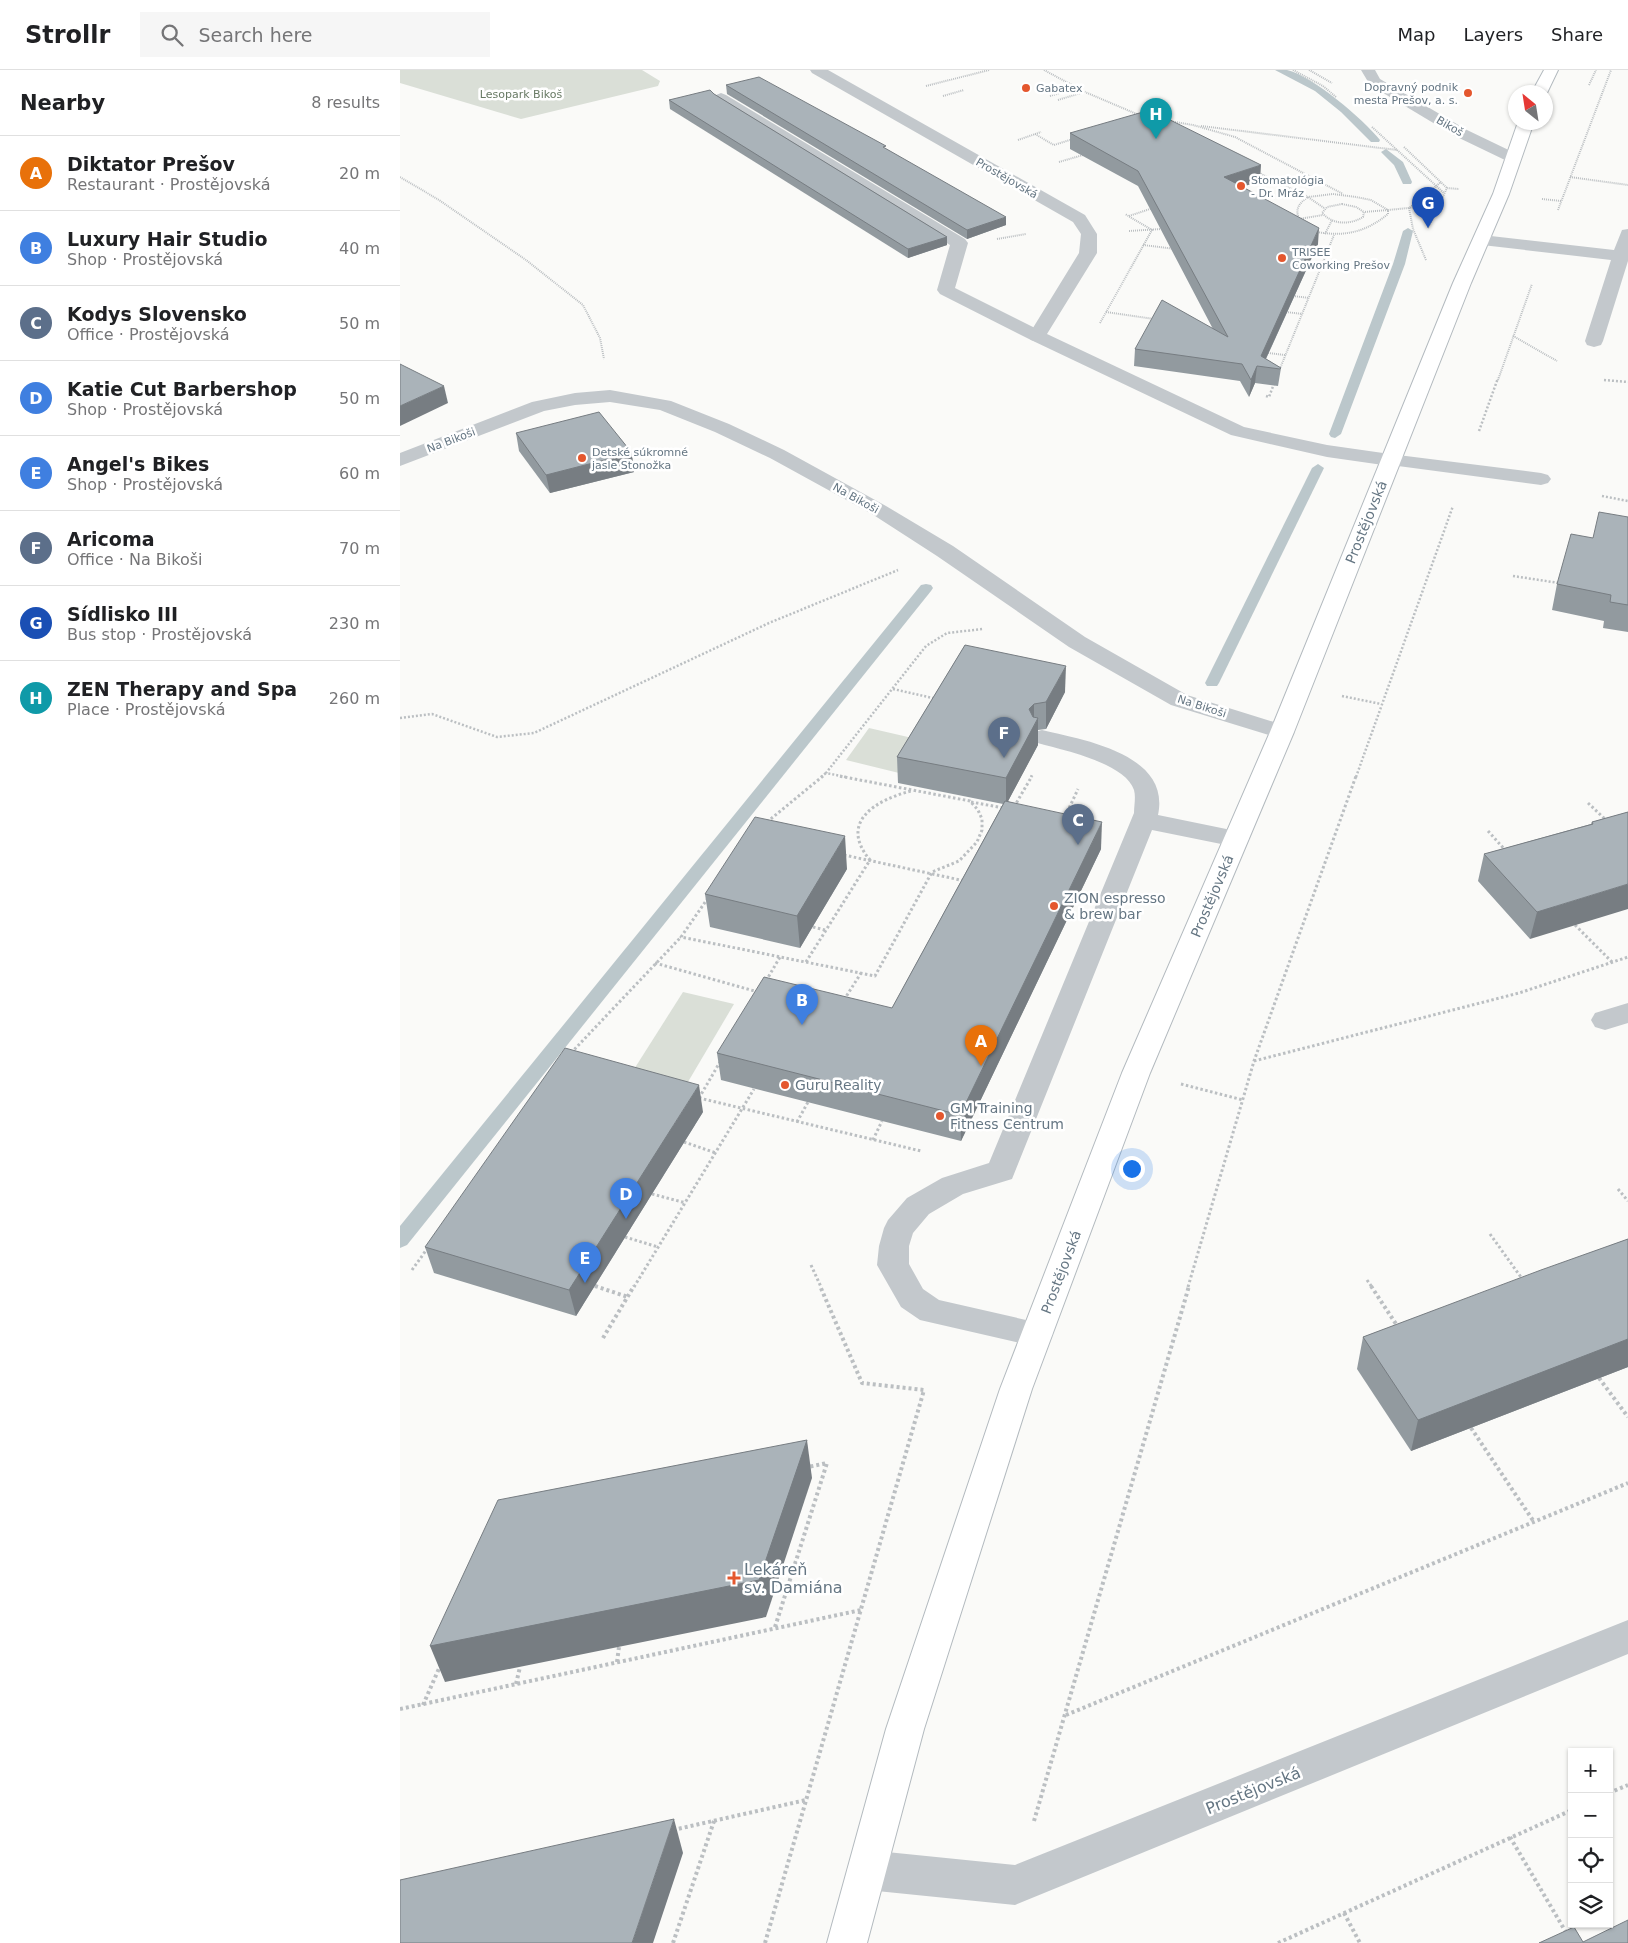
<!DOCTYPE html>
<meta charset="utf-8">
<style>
body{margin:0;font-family:"DejaVu Sans",sans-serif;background:#f6f6f6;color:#202124}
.controls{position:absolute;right:15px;bottom:15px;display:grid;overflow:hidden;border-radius:0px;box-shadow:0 1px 4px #0004}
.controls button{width:45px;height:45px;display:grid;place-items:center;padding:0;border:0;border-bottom:1px solid #e0e0e0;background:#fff;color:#202124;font:25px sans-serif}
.compass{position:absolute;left:1108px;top:15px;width:45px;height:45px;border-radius:50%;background:#fff;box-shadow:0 1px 4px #0004;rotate:330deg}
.you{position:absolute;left:731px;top:1098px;width:18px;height:18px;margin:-12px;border:4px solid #fff;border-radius:50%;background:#1a73e8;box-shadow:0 0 0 8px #1a73e833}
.badge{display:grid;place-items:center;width:32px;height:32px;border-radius:50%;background:#0b8043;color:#fff;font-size:16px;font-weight:700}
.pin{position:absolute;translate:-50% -41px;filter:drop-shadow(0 1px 2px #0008)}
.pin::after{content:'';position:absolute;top:26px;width:18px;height:15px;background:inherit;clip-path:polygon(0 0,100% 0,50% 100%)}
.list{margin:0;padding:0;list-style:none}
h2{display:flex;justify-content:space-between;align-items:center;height:65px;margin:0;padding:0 20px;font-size:21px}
h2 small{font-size:16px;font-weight:400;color:#757577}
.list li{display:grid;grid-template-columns:32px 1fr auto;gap:15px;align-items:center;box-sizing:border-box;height:75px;padding:0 20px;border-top:1px solid #e0e0e0}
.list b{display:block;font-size:19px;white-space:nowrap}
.list p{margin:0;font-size:16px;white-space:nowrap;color:#757577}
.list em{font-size:16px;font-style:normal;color:#757577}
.icon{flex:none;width:28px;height:28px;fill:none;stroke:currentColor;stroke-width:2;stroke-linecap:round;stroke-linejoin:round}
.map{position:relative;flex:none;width:1228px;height:1873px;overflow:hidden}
header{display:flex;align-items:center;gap:30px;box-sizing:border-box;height:70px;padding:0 25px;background:#fff;border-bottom:1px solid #e0e0e0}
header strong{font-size:24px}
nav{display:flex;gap:28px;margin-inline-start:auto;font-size:18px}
.search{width:350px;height:45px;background:#f6f6f6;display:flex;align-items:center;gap:12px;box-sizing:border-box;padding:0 18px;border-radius:0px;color:#757577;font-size:19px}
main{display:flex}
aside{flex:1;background:#fff}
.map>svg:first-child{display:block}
.green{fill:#dadfd7}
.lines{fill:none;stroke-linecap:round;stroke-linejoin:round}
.stream{fill:#bbc7cb;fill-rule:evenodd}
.secondary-casing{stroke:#b3babf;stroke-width:2}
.path-far3{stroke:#bbbfc2;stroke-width:2;stroke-dasharray:1 1;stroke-linecap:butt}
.path-far2{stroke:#bbbfc2;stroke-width:2.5;stroke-dasharray:2 2;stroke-linecap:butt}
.path-far1{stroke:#bbbfc2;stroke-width:3;stroke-dasharray:2.5 2.5;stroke-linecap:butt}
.path{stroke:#bbbfc2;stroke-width:4;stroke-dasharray:3 3;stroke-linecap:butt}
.lane{fill:#c3c8cc;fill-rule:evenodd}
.street{fill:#c3c8cc;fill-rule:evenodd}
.secondary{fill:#fff;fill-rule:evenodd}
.wall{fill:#929a9f}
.shaded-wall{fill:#777d82}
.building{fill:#aab3b9;stroke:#777d82}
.poi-dot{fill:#e4572e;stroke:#fff;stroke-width:2}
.labels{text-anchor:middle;stroke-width:5;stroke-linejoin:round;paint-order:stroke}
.far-poi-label{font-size:11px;fill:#657683;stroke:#fff;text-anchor:start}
.far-park-label{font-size:11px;fill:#687a64;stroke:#fff}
.far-street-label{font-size:11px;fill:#657683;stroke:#fff}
.street-label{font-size:14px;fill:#657683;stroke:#fff}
.poi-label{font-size:14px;fill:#657683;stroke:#fff;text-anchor:start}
.near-poi-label{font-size:16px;fill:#657683;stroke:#fff;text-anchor:start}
.near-street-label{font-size:16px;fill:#657683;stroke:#fff}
</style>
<header>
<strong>Strollr</strong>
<div class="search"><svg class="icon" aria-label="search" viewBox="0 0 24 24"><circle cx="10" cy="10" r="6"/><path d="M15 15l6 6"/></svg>Search here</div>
<nav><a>Map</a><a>Layers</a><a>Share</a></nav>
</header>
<main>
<aside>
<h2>Nearby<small>8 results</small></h2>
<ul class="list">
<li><span class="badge" style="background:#e8710a">A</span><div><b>Diktator Prešov</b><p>Restaurant · Prostějovská</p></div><em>20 m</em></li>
<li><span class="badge" style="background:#3f7fe0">B</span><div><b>Luxury Hair Studio</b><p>Shop · Prostějovská</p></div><em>40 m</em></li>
<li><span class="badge" style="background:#5c6f8a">C</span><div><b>Kodys Slovensko</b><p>Office · Prostějovská</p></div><em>50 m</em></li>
<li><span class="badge" style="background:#3f7fe0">D</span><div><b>Katie Cut Barbershop</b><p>Shop · Prostějovská</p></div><em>50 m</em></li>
<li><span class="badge" style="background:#3f7fe0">E</span><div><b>Angel's Bikes</b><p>Shop · Prostějovská</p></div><em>60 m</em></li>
<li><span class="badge" style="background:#5c6f8a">F</span><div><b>Aricoma</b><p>Office · Na Bikoši</p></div><em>70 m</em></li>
<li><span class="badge" style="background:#1a4fb4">G</span><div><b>Sídlisko III</b><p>Bus stop · Prostějovská</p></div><em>230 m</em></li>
<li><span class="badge" style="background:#0f9aa8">H</span><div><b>ZEN Therapy and Spa</b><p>Place · Prostějovská</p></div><em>260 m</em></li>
</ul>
</aside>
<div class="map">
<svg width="1228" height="1873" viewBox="0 0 1228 1873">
<rect width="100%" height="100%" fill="#fafaf8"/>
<g class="green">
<polygon points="0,0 242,0 260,11 258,16 121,49 0,13"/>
<polygon points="469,658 521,670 499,703 446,690"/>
<polygon points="283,922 334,934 285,1017 231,1004"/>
</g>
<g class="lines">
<g class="stream">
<path d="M875 0C879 0 884 0 887 0 913 6 963 49 980 70L979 72H971L941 42 915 21Z"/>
<polygon points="986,79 1003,92 1012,112 1011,114 1003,114 994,95 981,82"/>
<polygon points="1008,158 1013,161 1005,194 941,364 935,368 931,367 929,364 993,194 1003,161"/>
<polygon points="918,394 924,398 819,613 817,616 807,616 805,613 912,398"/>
<polygon points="526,514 531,515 533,518 531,521 7,1175 0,1178 0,1156 521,515"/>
</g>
<defs>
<g id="secondary">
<polygon points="1144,0 1158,0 1146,25 1146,22 1132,22"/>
<polygon points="1118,52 1134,52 1109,124 1071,213 894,662 750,1003 632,1319 524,1659 467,1873 427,1873 486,1659 600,1319 722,1003 870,662 1053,213 1093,124"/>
</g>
</defs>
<use href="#secondary" class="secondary-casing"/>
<g class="path-far3">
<polyline points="644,0 685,22 739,45"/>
<polyline points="893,0 923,16 936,27"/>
<polyline points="909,0 932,13"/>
<polyline points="1189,15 1196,0"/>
<polyline points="526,16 589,0"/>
<polyline points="543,26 564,20"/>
<polyline points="650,26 676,18"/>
<polyline points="658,30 684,22"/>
<polyline points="769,51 793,55 835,67 943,124"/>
<polyline points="801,56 997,80"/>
<polyline points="972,57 1044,123"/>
<polyline points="635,64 654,75 673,69"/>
<polyline points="618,70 641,62"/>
<polyline points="1004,77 1047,118"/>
<polyline points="659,92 683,85"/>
<polyline points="857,102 908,127 933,124 956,127 971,130 988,140 1039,135"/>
<polyline points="0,107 39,130 126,190 183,235 200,268 204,289"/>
<polyline points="1170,107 1228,115"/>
<polyline points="1142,129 1161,131"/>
<path d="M942 134 956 137 964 142 963 147C950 155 933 155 922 143L927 137Z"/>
<polyline points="1158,140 1211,0"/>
<polyline points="729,146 753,138"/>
<polyline points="899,149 923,145"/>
<path d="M900 150C894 140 899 133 908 127L924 138"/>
<polyline points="1028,158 1047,118 1059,119"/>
<polyline points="729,161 761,159"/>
<path d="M917 162C945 167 966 162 988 144V140L964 142"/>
<polyline points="925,164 932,150"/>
<polyline points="597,169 626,164"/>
<polyline points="743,175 775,179"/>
<polyline points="1026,190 1013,159 1009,138 1041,112"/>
<polyline points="907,193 922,195"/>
<polyline points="893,226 909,228"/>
<polyline points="706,242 754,249"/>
<polyline points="886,242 902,244"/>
<polyline points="700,253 752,160 725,144"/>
<polyline points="1113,266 1157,291"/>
<polyline points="868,283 885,285"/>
<polyline points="879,301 934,165"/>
<polyline points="1098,310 1132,214"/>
</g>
<g class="path-far2">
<polyline points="1204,310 1228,312"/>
<polyline points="866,326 869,327 875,311"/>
<polyline points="1079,361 1098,308"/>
<polyline points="1202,426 1228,431"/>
<polyline points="1113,506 1159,513"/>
<polyline points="493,619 537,629"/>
<polyline points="942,626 981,634"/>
<polyline points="0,648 32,644 97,667 134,663 369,553 498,500"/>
<polyline points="421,707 426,703"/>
<polyline points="446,707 426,703 526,576 547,563 583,559"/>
<polyline points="631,707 632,705"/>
<polyline points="956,707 1053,436"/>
</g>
<g class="path-far1">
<polyline points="571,732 604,738"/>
<polyline points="1188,733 1206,750"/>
<polyline points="614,737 632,706"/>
<polyline points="665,747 678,719"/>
<polyline points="367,752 423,706"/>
<polyline points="1088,761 1106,781"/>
<polyline points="444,785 565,811"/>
<polyline points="308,828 281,867 475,906 532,802 559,791 577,772 582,760 582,749 578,740 570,731 439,706"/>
<polyline points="1175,855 1212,892"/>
<polyline points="413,857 425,860"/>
<path d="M406 892 470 790C438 752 476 730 511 721"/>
<polyline points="255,893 358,922"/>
<polyline points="366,911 380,887"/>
<polyline points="444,930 461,903"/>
<polyline points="171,983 281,867"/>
<polyline points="854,991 1119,923 1228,887"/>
<polyline points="781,1014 843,1030"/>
<polyline points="299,1028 521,1081"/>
<polyline points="299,1028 320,992"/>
<polyline points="397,1052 408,1032"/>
<polyline points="473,1070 482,1051"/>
<polyline points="284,1072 316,1083"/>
<polyline points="1218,1119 1228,1131"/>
<polyline points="252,1124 286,1133"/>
<polyline points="1090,1164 1123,1210"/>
<polyline points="225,1167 258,1177"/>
<polyline points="411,1195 421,1217"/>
<polyline points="12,1200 27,1179"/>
<polyline points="967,1210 972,1217"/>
<polyline points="195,1216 199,1217"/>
<polyline points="234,1217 354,1019"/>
<polyline points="788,1217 854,991 956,706"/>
</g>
<g class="path">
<polyline points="195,1216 228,1227"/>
<polyline points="971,1216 998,1257"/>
<polyline points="203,1268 234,1216"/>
<polyline points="1199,1308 1228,1347"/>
<polyline points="1071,1358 1134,1452"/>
<polyline points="375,1557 427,1393 408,1397"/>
<polyline points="217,1592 219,1577"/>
<polyline points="116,1614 120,1597"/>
<polyline points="23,1635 41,1594"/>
<polyline points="0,1639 461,1540"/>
<polyline points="666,1645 1228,1413"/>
<polyline points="1209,1723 1228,1715"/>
<polyline points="634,1751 789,1216"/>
<polyline points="273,1760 406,1730"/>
<polyline points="1110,1767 1167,1864"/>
<polyline points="944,1843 960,1873"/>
<polyline points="273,1873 314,1751"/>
<polyline points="365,1873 524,1320 462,1313 420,1216"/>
<polyline points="878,1873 1172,1740"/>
</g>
<g class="lane">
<polygon points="961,0 975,0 980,9 1067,60 1119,85 1121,88 1119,91 1107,91 1055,66 970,15"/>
<polygon points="321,23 326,25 565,169 568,173 555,218 643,262 646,266 643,270 637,272 631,270 540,224 537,220 550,175 316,31 313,28 316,25"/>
<polygon points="1228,159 1228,191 1203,271 1201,275 1194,277 1187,275 1185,271 1211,190 1082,175 1076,174 1073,170 1076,166 1082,165 1214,180 1222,160"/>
<polygon points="990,384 1141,403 1148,405 1151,409 1148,413 1141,415 983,394 980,390 983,386"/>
<path d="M642 660C684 670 771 684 758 745L836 761 845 763 849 769 845 775 836 777 752 760 612 1109 563 1124 529 1144 513 1163 509 1176V1194L523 1219 539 1230 648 1255 653 1264 648 1273 637 1277 520 1250 501 1237 477 1195 479 1176 484 1158 488 1150 507 1128 542 1108 589 1093 734 743C734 736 736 727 734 720 725 692 658 679 634 672L630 667 634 662Z"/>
<polygon points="1228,933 1228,953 1205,960 1195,957 1191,950 1195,943"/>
</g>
<g class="street">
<polygon points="410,0 428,0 685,145 697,164 697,183 647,264 844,357 927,375 990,384 997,386 1000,390 997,394 990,396 927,387 831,365 631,270 628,266 679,183 681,164 673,152 412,3"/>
<polygon points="210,320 271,331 329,354 384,380 486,436 553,476 685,567 787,625 890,657 894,662 890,667 882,669 771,635 669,577 537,486 472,444 370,388 315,362 260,340 210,332 175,335 144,341 0,396 0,383 132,332 175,323"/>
<polygon points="1228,1550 1228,1584 615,1835 467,1820 453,1814 447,1800 453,1786 467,1780 615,1795"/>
</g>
<use href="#secondary" class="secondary"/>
</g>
<g class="wall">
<polygon points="326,15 486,79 606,155 567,169 327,24"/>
<polygon points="314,24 547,167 547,175 508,188 270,39 269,30"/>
<polygon points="670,63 860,111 842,117 918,174 866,289 881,298 878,316 855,313 849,327 840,311 734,296 735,279 813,259 738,116 670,79"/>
<polygon points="116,363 234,402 150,423 119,381"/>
<polygon points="1228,447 1228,562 1203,558 1204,551 1152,540 1157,514 1193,468"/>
<polygon points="565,575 665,622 646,659 638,660 638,675 608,731 701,779 561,1071 321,1010 317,983 492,938 603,734 498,713 497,687"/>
<polygon points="1228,742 1130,869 1078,811 1084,784 1191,754 1192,752"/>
<polygon points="447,799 400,878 310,857 305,824"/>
<polygon points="303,1042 176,1246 34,1203 25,1177"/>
<polygon points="1228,1169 1228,1297 1011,1381 957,1299 963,1267"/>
</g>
<g class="shaded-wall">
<polygon points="861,95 860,111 823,123 824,107"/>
<polygon points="606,147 606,155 567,169 567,160"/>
<polygon points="919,158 918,174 862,297 861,286"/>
<polygon points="547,167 547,175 508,188 508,179"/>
<polygon points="857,296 855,313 849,327 851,310"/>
<polygon points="44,316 48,333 0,356 0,336"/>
<polygon points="232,383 234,402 150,423 146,405"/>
<polygon points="666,596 665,622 646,659 646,632"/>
<polygon points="634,634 634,656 638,648 638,675 606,735 606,708 629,639"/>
<polygon points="702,752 701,779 561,1071 560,1045"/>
<polygon points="445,766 447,799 400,878 397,846"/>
<polygon points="1228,814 1228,839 1130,869 1137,842"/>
<polygon points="299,1015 303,1042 176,1246 169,1220"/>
<polygon points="1228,1269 1228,1297 1011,1381 1018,1350"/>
<polygon points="407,1370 412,1408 366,1547 45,1612 30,1576"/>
<polygon points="274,1749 283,1783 253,1873 232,1873"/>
</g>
<g class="building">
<polygon points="359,7 486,76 483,77 606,147 567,160 326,15"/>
<polygon points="310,20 314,24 547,167 508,179 269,30"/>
<polygon points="750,40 861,95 824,107 919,158 861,286 881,298 880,299 857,296 851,310 842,294 735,279 762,230 828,267 738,101 670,63"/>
<polygon points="0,294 44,316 0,336"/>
<polygon points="199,342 232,383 146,405 116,363"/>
<polygon points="1199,442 1228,447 1228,535 1210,532 1211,525 1157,514 1171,464 1193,468"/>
<polygon points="565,575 666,596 646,632 634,634 629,639 633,647 638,648 606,708 497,687"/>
<polygon points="605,731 702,752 560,1045 317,983 364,907 492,938"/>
<polygon points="1228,742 1228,814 1137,842 1084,784 1193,754 1192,752"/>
<polygon points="355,747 445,766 397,846 305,824"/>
<polygon points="165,978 299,1015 169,1220 25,1177"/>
<polygon points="1228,1169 1228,1269 1018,1350 963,1267 1141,1200"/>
<polygon points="407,1370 359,1510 30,1576 98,1430"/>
<polygon points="274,1749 232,1873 0,1873 0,1810"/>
<polygon points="1228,1850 1228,1873 1139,1873 1174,1857 1183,1872"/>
</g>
<g class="poi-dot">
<circle cx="626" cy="18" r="5"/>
<circle cx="1068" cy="23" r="5"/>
<circle cx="841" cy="116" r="5"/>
<circle cx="882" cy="188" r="5"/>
<circle cx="182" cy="388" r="5"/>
<circle cx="654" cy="836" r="5"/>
<circle cx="385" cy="1015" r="5"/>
<circle cx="540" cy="1046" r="5"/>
<path d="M331.5 1500.5h5v5h5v5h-5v5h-5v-5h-5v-5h5z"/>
</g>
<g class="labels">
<g class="far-poi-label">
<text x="1058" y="21" text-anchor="end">Dopravný podnik<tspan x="1058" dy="13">mesta Prešov, a. s.</tspan></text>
<text x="636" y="22">Gabatex</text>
<text x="851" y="114">Stomatológia<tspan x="851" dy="13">- Dr. Mráz</tspan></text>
<text x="892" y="186">TRISEE<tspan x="892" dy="13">Coworking Prešov</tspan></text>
<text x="192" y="386">Detské súkromné<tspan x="192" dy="13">jasle Stonožka</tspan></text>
</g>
<g class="far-park-label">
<text x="121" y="28">Lesopark Bikoš</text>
</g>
<g class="far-street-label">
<text transform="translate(1050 56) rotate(30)" y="4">Bikoš</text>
<text transform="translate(607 108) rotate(30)" y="4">Prostějovská</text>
<text transform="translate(51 370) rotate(-21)" y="4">Na Bikoši</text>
<text transform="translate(456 428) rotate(29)" y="4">Na Bikoši</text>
<text transform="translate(802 636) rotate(18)" y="4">Na Bikoši</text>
</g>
<g class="street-label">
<text transform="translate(966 452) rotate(-68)" y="5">Prostějovská</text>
<text transform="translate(812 826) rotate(-67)" y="5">Prostějovská</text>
<text transform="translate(661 1202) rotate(-69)" y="5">Prostějovská</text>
</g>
<g class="poi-label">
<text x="664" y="833">ZION espresso<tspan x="664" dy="16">&amp; brew bar</tspan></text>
<text x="395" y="1020">Guru Reality</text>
<text x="550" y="1043">GM Training<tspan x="550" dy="16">Fitness Centrum</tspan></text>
</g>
<g class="near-poi-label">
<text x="344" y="1505">Lekáreň<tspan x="344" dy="18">sv. Damiána</tspan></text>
</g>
<g class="near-street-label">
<text transform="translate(853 1720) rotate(-22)" y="6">Prostějovská</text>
</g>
</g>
</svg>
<div class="controls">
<button>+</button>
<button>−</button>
<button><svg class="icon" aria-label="locate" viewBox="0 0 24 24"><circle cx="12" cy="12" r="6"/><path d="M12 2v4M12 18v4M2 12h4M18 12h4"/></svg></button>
<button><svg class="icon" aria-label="layers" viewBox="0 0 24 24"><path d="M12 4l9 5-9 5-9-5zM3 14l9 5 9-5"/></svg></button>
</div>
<svg class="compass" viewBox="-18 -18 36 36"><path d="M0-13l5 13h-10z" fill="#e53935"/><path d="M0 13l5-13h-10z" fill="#757577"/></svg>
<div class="you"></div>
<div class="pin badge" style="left:581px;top:996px;background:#e8710a">A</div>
<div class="pin badge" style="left:402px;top:955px;background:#3f7fe0">B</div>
<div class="pin badge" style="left:678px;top:775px;background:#5c6f8a">C</div>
<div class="pin badge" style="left:226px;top:1149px;background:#3f7fe0">D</div>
<div class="pin badge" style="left:185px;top:1213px;background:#3f7fe0">E</div>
<div class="pin badge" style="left:604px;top:688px;background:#5c6f8a">F</div>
<div class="pin badge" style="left:1028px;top:158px;background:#1a4fb4">G</div>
<div class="pin badge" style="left:756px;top:69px;background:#0f9aa8">H</div>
</div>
</main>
